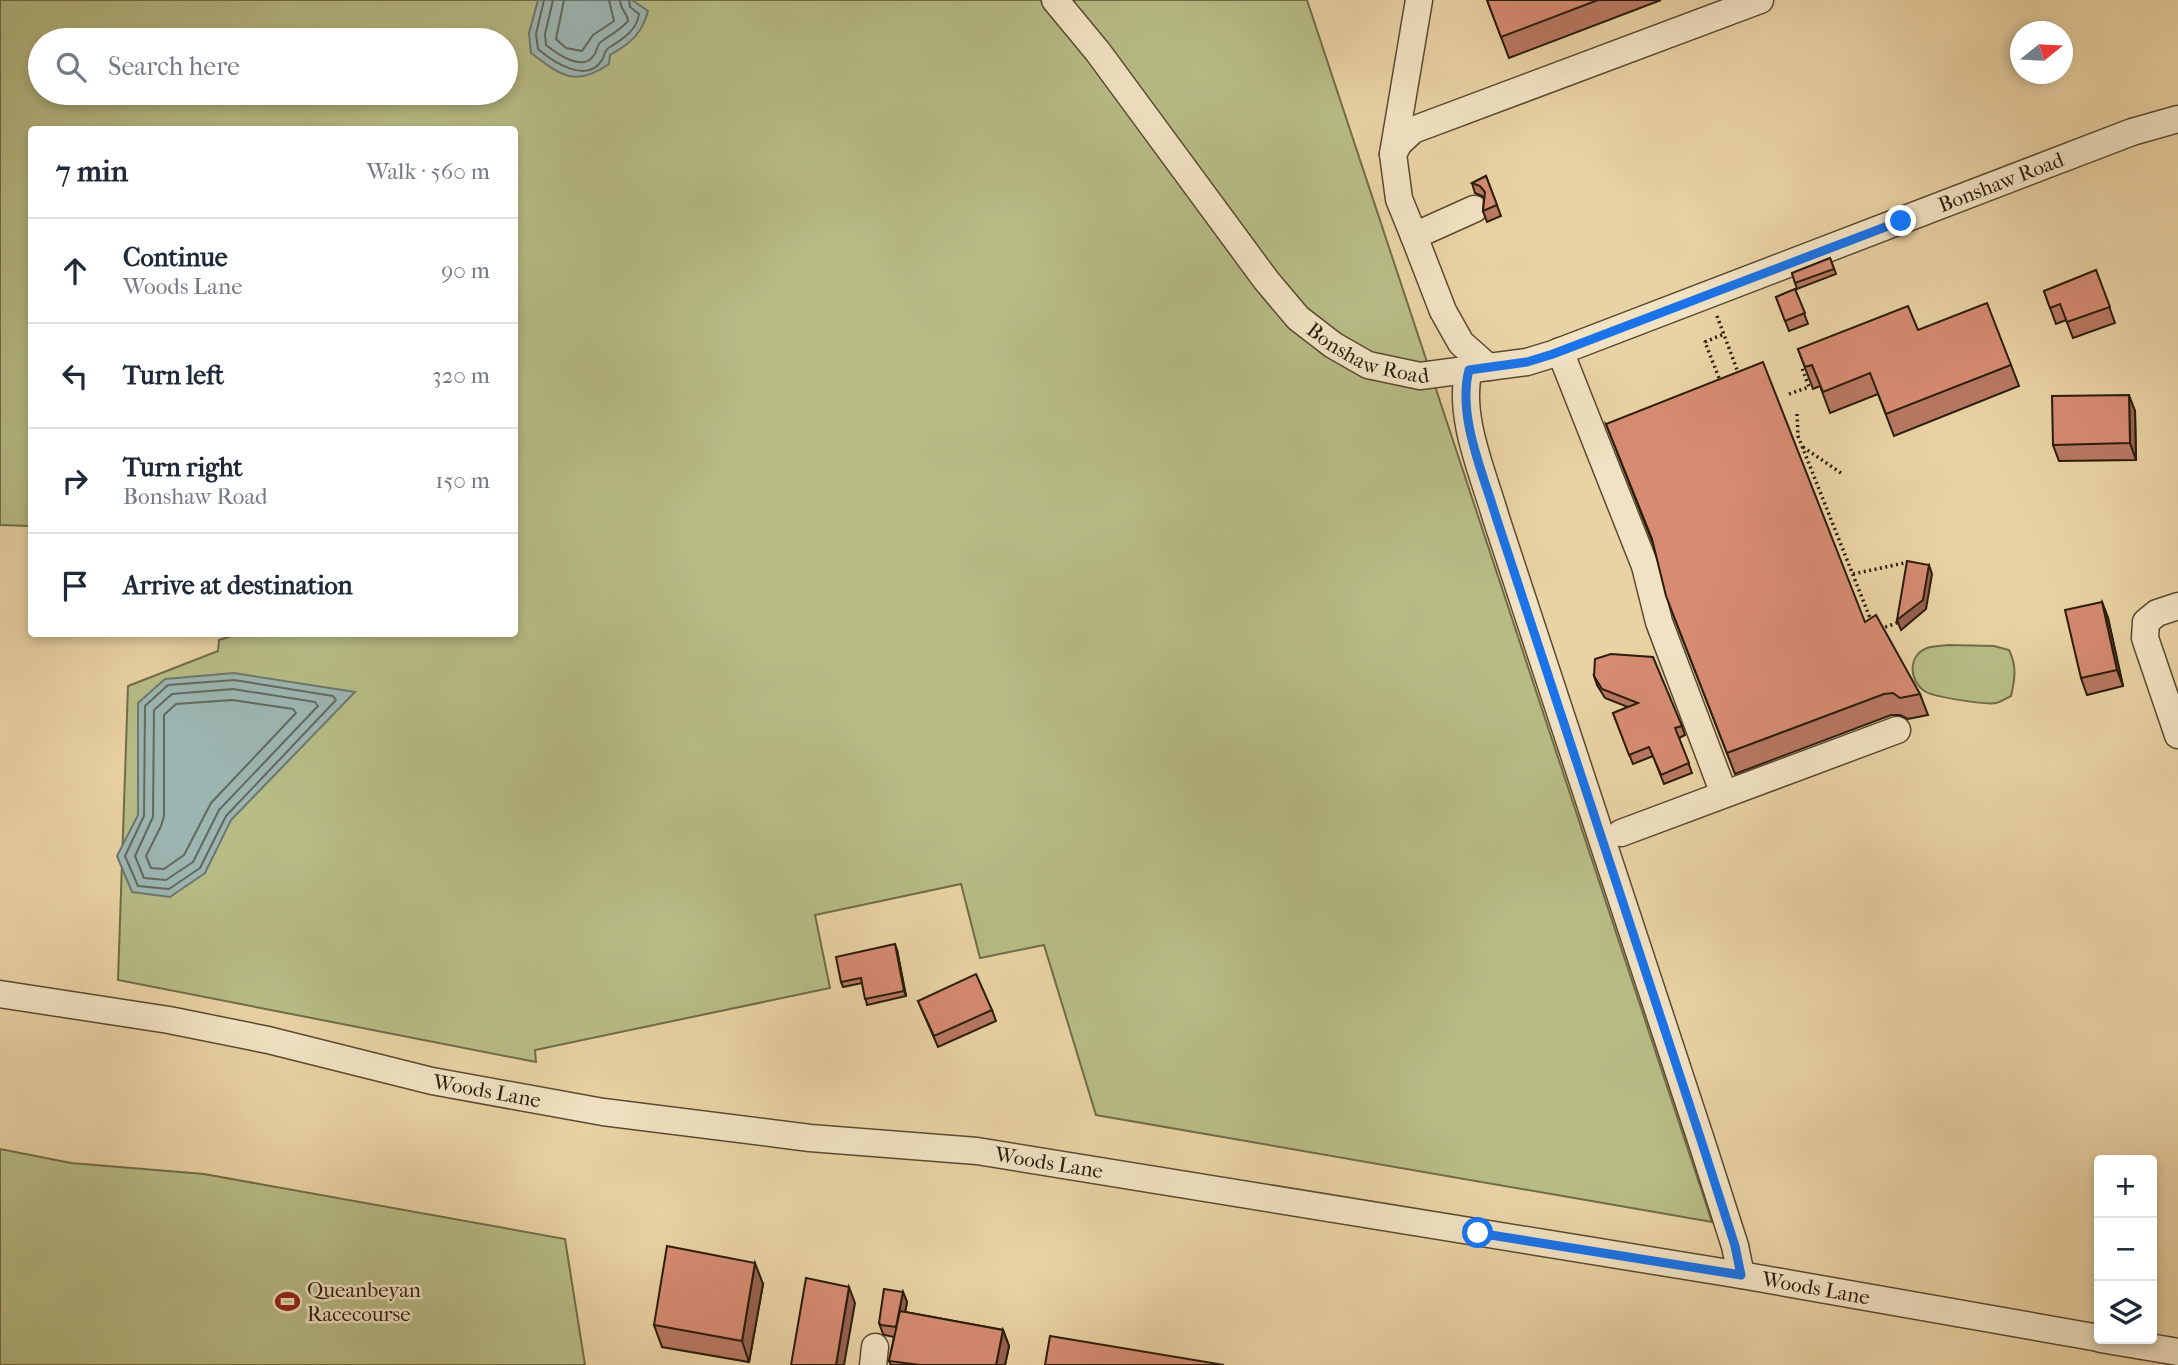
<!DOCTYPE html>
<meta charset="utf-8">
<style>
body{margin:0;font-family:"IM FELL French Canon",serif;background:#f6f6f7;color:#1f2937}
.controls{position:absolute;right:21px;bottom:21px;display:grid;overflow:hidden;border-radius:7px;box-shadow:0 4px 10px #0003}
.controls button{width:63px;height:63px;display:grid;place-items:center;padding:0;border:0;border-bottom:2px solid #e0e1e3;background:#fff;color:#1f2937;font:35px sans-serif}
.compass{position:absolute;left:2010px;top:21px;width:63px;height:63px;border-radius:50%;background:#fff;box-shadow:0 4px 10px #0003;rotate:72deg}
.stop{position:absolute;width:21px;height:21px;margin:-16px;border:5px solid #1a73e8;border-radius:50%;background:#fff}
.stop.end{background:#1a73e8;border-color:#fff;box-shadow:0 2px 7px #0008}
.list{margin:0;padding:0;list-style:none}
h2{display:flex;justify-content:space-between;align-items:center;height:91px;margin:0;padding:0 28px;font-size:30px}
h2 small{font-size:23px;font-weight:400;color:#747a83}
.list li{display:grid;grid-template-columns:46px 1fr auto;gap:21px;align-items:center;box-sizing:border-box;height:105px;padding:0 28px;border-top:2px solid #e0e1e3}
.list b{display:block;font-size:26px;white-space:nowrap}
.list p{margin:0;font-size:23px;white-space:nowrap;color:#747a83}
.list em{font-size:23px;font-style:normal;color:#747a83}
.icon{flex:none;width:38px;height:38px;fill:none;stroke:currentColor;stroke-width:2;stroke-linecap:round;stroke-linejoin:round}
.map{position:relative;flex:none;width:2178px;height:1365px;overflow:hidden}
.search{position:absolute;background:#fff;box-shadow:0 4px 10px #0003;left:28px;top:28px;width:490px;height:77px;display:flex;align-items:center;gap:18px;box-sizing:border-box;padding:0 24px;border-radius:38px;color:#747a83;font-size:26px}
.panel{position:absolute;background:#fff;box-shadow:0 4px 10px #0003;left:28px;top:126px;width:490px;height:511px;border-radius:7px}
.map>svg:first-child{display:block}
.green{fill:#b7bc85;stroke:#706c48;stroke-width:2;fill-rule:evenodd}
.water{fill:#9cb5b1;stroke:#6e786f;stroke-width:2}
.lines{fill:none;stroke-linecap:round;stroke-linejoin:round}
.shore{stroke:#63695e;stroke-width:2}
.minor-casing{stroke:#5a4a31;stroke-width:29}
.path{stroke:#2a1d0b;stroke-width:3.5;stroke-dasharray:2 3.5;stroke-linecap:butt}
.minor{stroke:#f1e2c3;stroke-width:26}
.wall{fill:#b87862;stroke:#2a1d0b;stroke-width:2}
.shaded-wall{fill:#966150;stroke:#2a1d0b;stroke-width:2}
.building{fill:#d68b72;stroke:#2a1d0b;stroke-width:2}
.route{stroke:#1a73e8;stroke-width:9}
.labels{text-anchor:middle;stroke-width:5;stroke-linejoin:round;paint-order:stroke}
.street-label{font-size:21px;fill:#2a1d0b;stroke:#f1e2c3}
.poi-label{font-size:21px;fill:#2a1d0b;stroke:#f1e2c3;text-anchor:start}
</style>
<div class="map">
<svg width="2178" height="1365" viewBox="0 0 2178 1365">
<rect width="100%" height="100%" fill="#e9d2a3"/>
<filter id="stains"><feTurbulence type="fractalNoise" baseFrequency=".00286" numOctaves="4"/><feColorMatrix values="0 0 0 0 .2 0 0 0 0 .09 0 0 0 0 .02 0 0 0 .5 -.17"/></filter>
<radialGradient id="worn" r=".72"><stop offset=".6" stop-color="#630" stop-opacity="0"/><stop offset="1" stop-color="#630" stop-opacity=".3"/></radialGradient>
<g class="green">
<path d="M0 0H1307L1712 1222 1096 1115 1044 945 980 958 961 884 815 915 830 988 535 1050 536 1062 118 980 128 686 218 651 219 640 238 634H514V130H32L31 526 0 525ZM40 40H506V93H40Z"/>
<path d="M1949 645 1994 646 2009 650C2017 666 2015 679 2011 696 2006 698 2001 702 1996 703 1986 705 1935 697 1926 692 1909 682 1907 656 1927 648 1933 646 1942 646 1949 645Z"/>
<polygon points="0,1149 71,1163 204,1174 565,1239 585,1365 0,1365"/>
</g>
<g class="water">
<path d="M538 0H632L648 11C642 34 631 43 610 55L609 64C575 88 560 75 531 53L529 33Z"/>
<polygon points="234,673 355,692 231,820 205,873 170,897 132,892 117,856 138,815 138,703 165,679"/>
</g>
<g class="lines">
<g class="shore">
<path d="M544 0 536 34 538 49C552 61 587 85 602 60 606 54 603 51 610 47 623 39 637 30 639 14L630 7 629 0"/>
<path d="M553 0 545 34 546 45C556 53 583 73 594 55 598 50 596 45 602 41 612 34 620 30 628 21 628 14 620 9 620 0"/>
<polyline points="564,0 556,39 566,48 582,51 593,35 614,21 609,0"/>
<polygon points="234,680 333,696 336,700 226,816 200,868 169,889 138,886 125,856 144,816 145,706 168,685"/>
<polygon points="233,689 315,702 318,706 219,810 193,862 166,880 144,878 135,856 153,817 154,710 172,694"/>
<polygon points="232,700 293,709 296,713 211,803 184,855 164,869 151,868 146,856 161,826 164,816 164,715 176,704"/>
</g>
<defs>
<g id="minor">
<path id="s1" d="M1055 0 1098 52 1266 280 1298 318 1333 345 1368 365 1420 376 1527 362 1553 354 2132 132 2178 119"/>
<polyline points="1393,154 1399,143 1413,130 1760,0"/>
<polyline points="1474,209 1414,236 1443,311 1461,343 1488,367"/>
<polyline points="1414,236 1399,199 1393,154 1419,0"/>
<polyline points="1560,351 1645,566 1659,622 1724,794"/>
<path d="M1469 370C1457 415 1483 473 1496 518L1702 1143 1735 1246 1741 1275"/>
<polyline points="2178,606 2157,613 2146,622 2145,638 2178,735"/>
<polyline points="1621,833 1897,730"/>
<path id="s2" d="M0 994 169 1020 268 1040 432 1081 603 1112 810 1138 977 1151 1741 1275 2099 1338"/>
<polyline points="2101,1339 2178,1352"/>
<polyline points="873,1365 875,1347"/>
</g>
</defs>
<use href="#minor" class="minor-casing"/>
<g class="path">
<polyline points="1717,316 1739,375"/>
<polyline points="1721,383 1705,342 1724,334"/>
<polyline points="1789,394 1809,387 1802,368 1807,366"/>
<polyline points="1797,414 1798,436 1872,623"/>
<polyline points="1803,447 1841,473"/>
<polyline points="1853,574 1909,562"/>
<polyline points="1880,629 1902,621"/>
</g>
<use href="#minor" class="minor"/>
</g>
<g class="wall">
<polygon points="1487,0 1661,0 1509,58"/>
<polygon points="1486,176 1501,216 1487,222 1483,211 1484,197 1475,193 1472,183"/>
<polygon points="1830,258 1836,274 1797,289 1792,273"/>
<polygon points="2096,270 2115,323 2073,338 2066,320 2056,324 2044,291"/>
<polygon points="1795,289 1808,324 1789,331 1776,297"/>
<polygon points="1918,330 2011,365 2019,386 1894,436 1878,394 1830,413 1820,386 1813,389 1798,349"/>
<polygon points="2135,411 2136,460 2059,461 2053,445"/>
<polygon points="1606,424 1865,622 1920,694 1928,715 1908,719 1900,715 1891,715 1735,774 1674,617 1653,544"/>
<polygon points="2102,602 2108,618 2123,686 2087,695 2081,678"/>
<polygon points="1594,676 1682,726 1685,735 1679,738 1692,773 1664,784 1653,756 1633,764 1613,713 1628,707 1605,698 1597,685"/>
<polygon points="897,950 906,996 867,1005 862,983 843,987 841,982"/>
<polygon points="918,1001 992,1010 996,1021 938,1047"/>
<polygon points="763,1284 749,1362 662,1347 654,1325"/>
<polygon points="903,1292 907,1302 905,1312 1003,1330 1009,1346 1005,1365 891,1365 889,1361 894,1337 885,1335 883,1334 879,1323"/>
</g>
<g class="shaded-wall">
<polygon points="2129,395 2135,411 2136,460 2130,443"/>
<polygon points="1929,565 1932,574 1926,609 1901,630 1897,620"/>
<polygon points="2102,602 2108,618 2123,686 2117,670"/>
<polygon points="895,944 897,950 906,996 904,991"/>
<polygon points="755,1263 763,1284 749,1362 742,1341"/>
<polygon points="849,1287 855,1303 844,1365 836,1365"/>
<polygon points="903,1292 907,1302 900,1338 896,1327"/>
<polygon points="1003,1330 1009,1346 1005,1365 996,1365"/>
</g>
<g class="building">
<polygon points="1487,0 1598,0 1501,37"/>
<polygon points="1486,176 1497,205 1483,211 1485,192 1480,186 1472,183"/>
<polygon points="1830,258 1834,269 1795,283 1792,273"/>
<polygon points="2096,270 2110,307 2067,322 2060,304 2050,308 2044,291"/>
<polygon points="1795,289 1805,313 1785,321 1776,297"/>
<polygon points="1987,303 2011,365 1886,414 1870,373 1823,392 1812,365 1805,367 1798,349 1908,306 1918,330"/>
<polygon points="1763,362 1865,622 1876,615 1920,694 1900,698 1893,693 1884,694 1727,753 1666,596 1652,539 1606,424"/>
<polygon points="2129,395 2130,443 2053,445 2052,396"/>
<polygon points="1907,561 1929,565 1923,600 1897,620"/>
<polygon points="2102,602 2117,670 2081,678 2065,610"/>
<polygon points="1611,654 1653,657 1682,726 1675,728 1689,763 1661,775 1649,747 1629,755 1613,713 1638,703 1602,689 1594,676 1595,659"/>
<polygon points="895,944 904,991 865,999 861,978 841,982 836,957"/>
<polygon points="976,974 992,1010 934,1036 918,1001"/>
<polygon points="667,1246 755,1263 742,1341 654,1325"/>
<polygon points="806,1278 849,1287 836,1365 791,1365"/>
<polygon points="884,1289 903,1292 896,1327 881,1325 879,1323"/>
<polygon points="900,1311 1003,1330 996,1365 920,1365 889,1361"/>
<polygon points="1050,1336 1224,1365 1045,1365"/>
</g>
<g class="lines">
<path class="route" d="M1478 1233 1741 1275 1735 1246 1702 1143 1496 517C1483 473 1457 416 1469 370L1527 362 1553 354 1901 221"/>
</g>
<defs>
<symbol id="stadium-bare" viewBox="-9 -9 18 18"><path d="M0-5a6.5 5 0 1 0 0 10a6.5 5 0 1 0 0-10ZM-3.5-1.8h7v3.6h-7Z" fill="#8f2418" stroke="#f1e2c3" stroke-width="2.5" paint-order="stroke"/></symbol>
</defs>
<g fill-rule="evenodd">
<use href="#stadium-bare" x="270" y="1284" width="35" height="35"/>
</g>
<g class="labels">
<g class="street-label">
<text dy="7" stroke="none"><textPath href="#s1" startOffset="1153">Bonshaw Road</textPath></text>
<text dy="7" stroke="none"><textPath href="#s1" startOffset="481">Bonshaw Road</textPath></text>
<text dy="7" stroke="none"><textPath href="#s2" startOffset="497">Woods Lane</textPath></text>
<text dy="7" stroke="none"><textPath href="#s2" startOffset="1064">Woods Lane</textPath></text>
<text dy="7" stroke="none"><textPath href="#s2" startOffset="1841">Woods Lane</textPath></text>
</g>
<g class="poi-label">
<text x="307" y="1297">Queanbeyan<tspan x="307" dy="24">Racecourse</tspan></text>
</g>
</g>
<rect width="100%" height="100%" filter="url(#stains)"/>
<rect width="100%" height="100%" fill="url(#worn)"/>
</svg>
<div class="controls">
<button>+</button>
<button>−</button>
<button><svg class="icon" aria-label="layers" viewBox="0 0 24 24"><path d="M12 4l9 5-9 5-9-5zM3 14l9 5 9-5"/></svg></button>
</div>
<svg class="compass" viewBox="-18 -18 36 36"><path d="M0-13l5 13h-10z" fill="#e53935"/><path d="M0 13l5-13h-10z" fill="#747a83"/></svg>
<div class="stop" style="left:1478px;top:1233px"></div>
<div class="stop end" style="left:1901px;top:221px"></div>
<div class="search"><svg class="icon" aria-label="search" viewBox="0 0 24 24"><circle cx="10" cy="10" r="6"/><path d="M15 15l6 6"/></svg>Search here</div>
<section class="panel">
<h2>7 min<small>Walk · 560 m</small></h2>
<ul class="list">
<li><svg class="icon" aria-label="ahead" viewBox="0 0 24 24"><path d="M12 20V5M6 11l6-6 6 6"/></svg><div><b>Continue</b><p>Woods Lane</p></div><em>90 m</em></li>
<li><svg class="icon" aria-label="left" viewBox="0 0 24 24"><path d="M17 20v-9H6M10 6l-5 5 5 5"/></svg><div><b>Turn left</b></div><em>320 m</em></li>
<li><svg class="icon" aria-label="right" viewBox="0 0 24 24"><path d="M7 20v-9h11M14 6l5 5-5 5"/></svg><div><b>Turn right</b><p>Bonshaw Road</p></div><em>150 m</em></li>
<li><svg class="icon" aria-label="arrive" viewBox="0 0 24 24"><path d="M6 21V4h12l-3 4 3 4H6"/></svg><div><b>Arrive at destination</b></div></li>
</ul>
</section>
</div>
